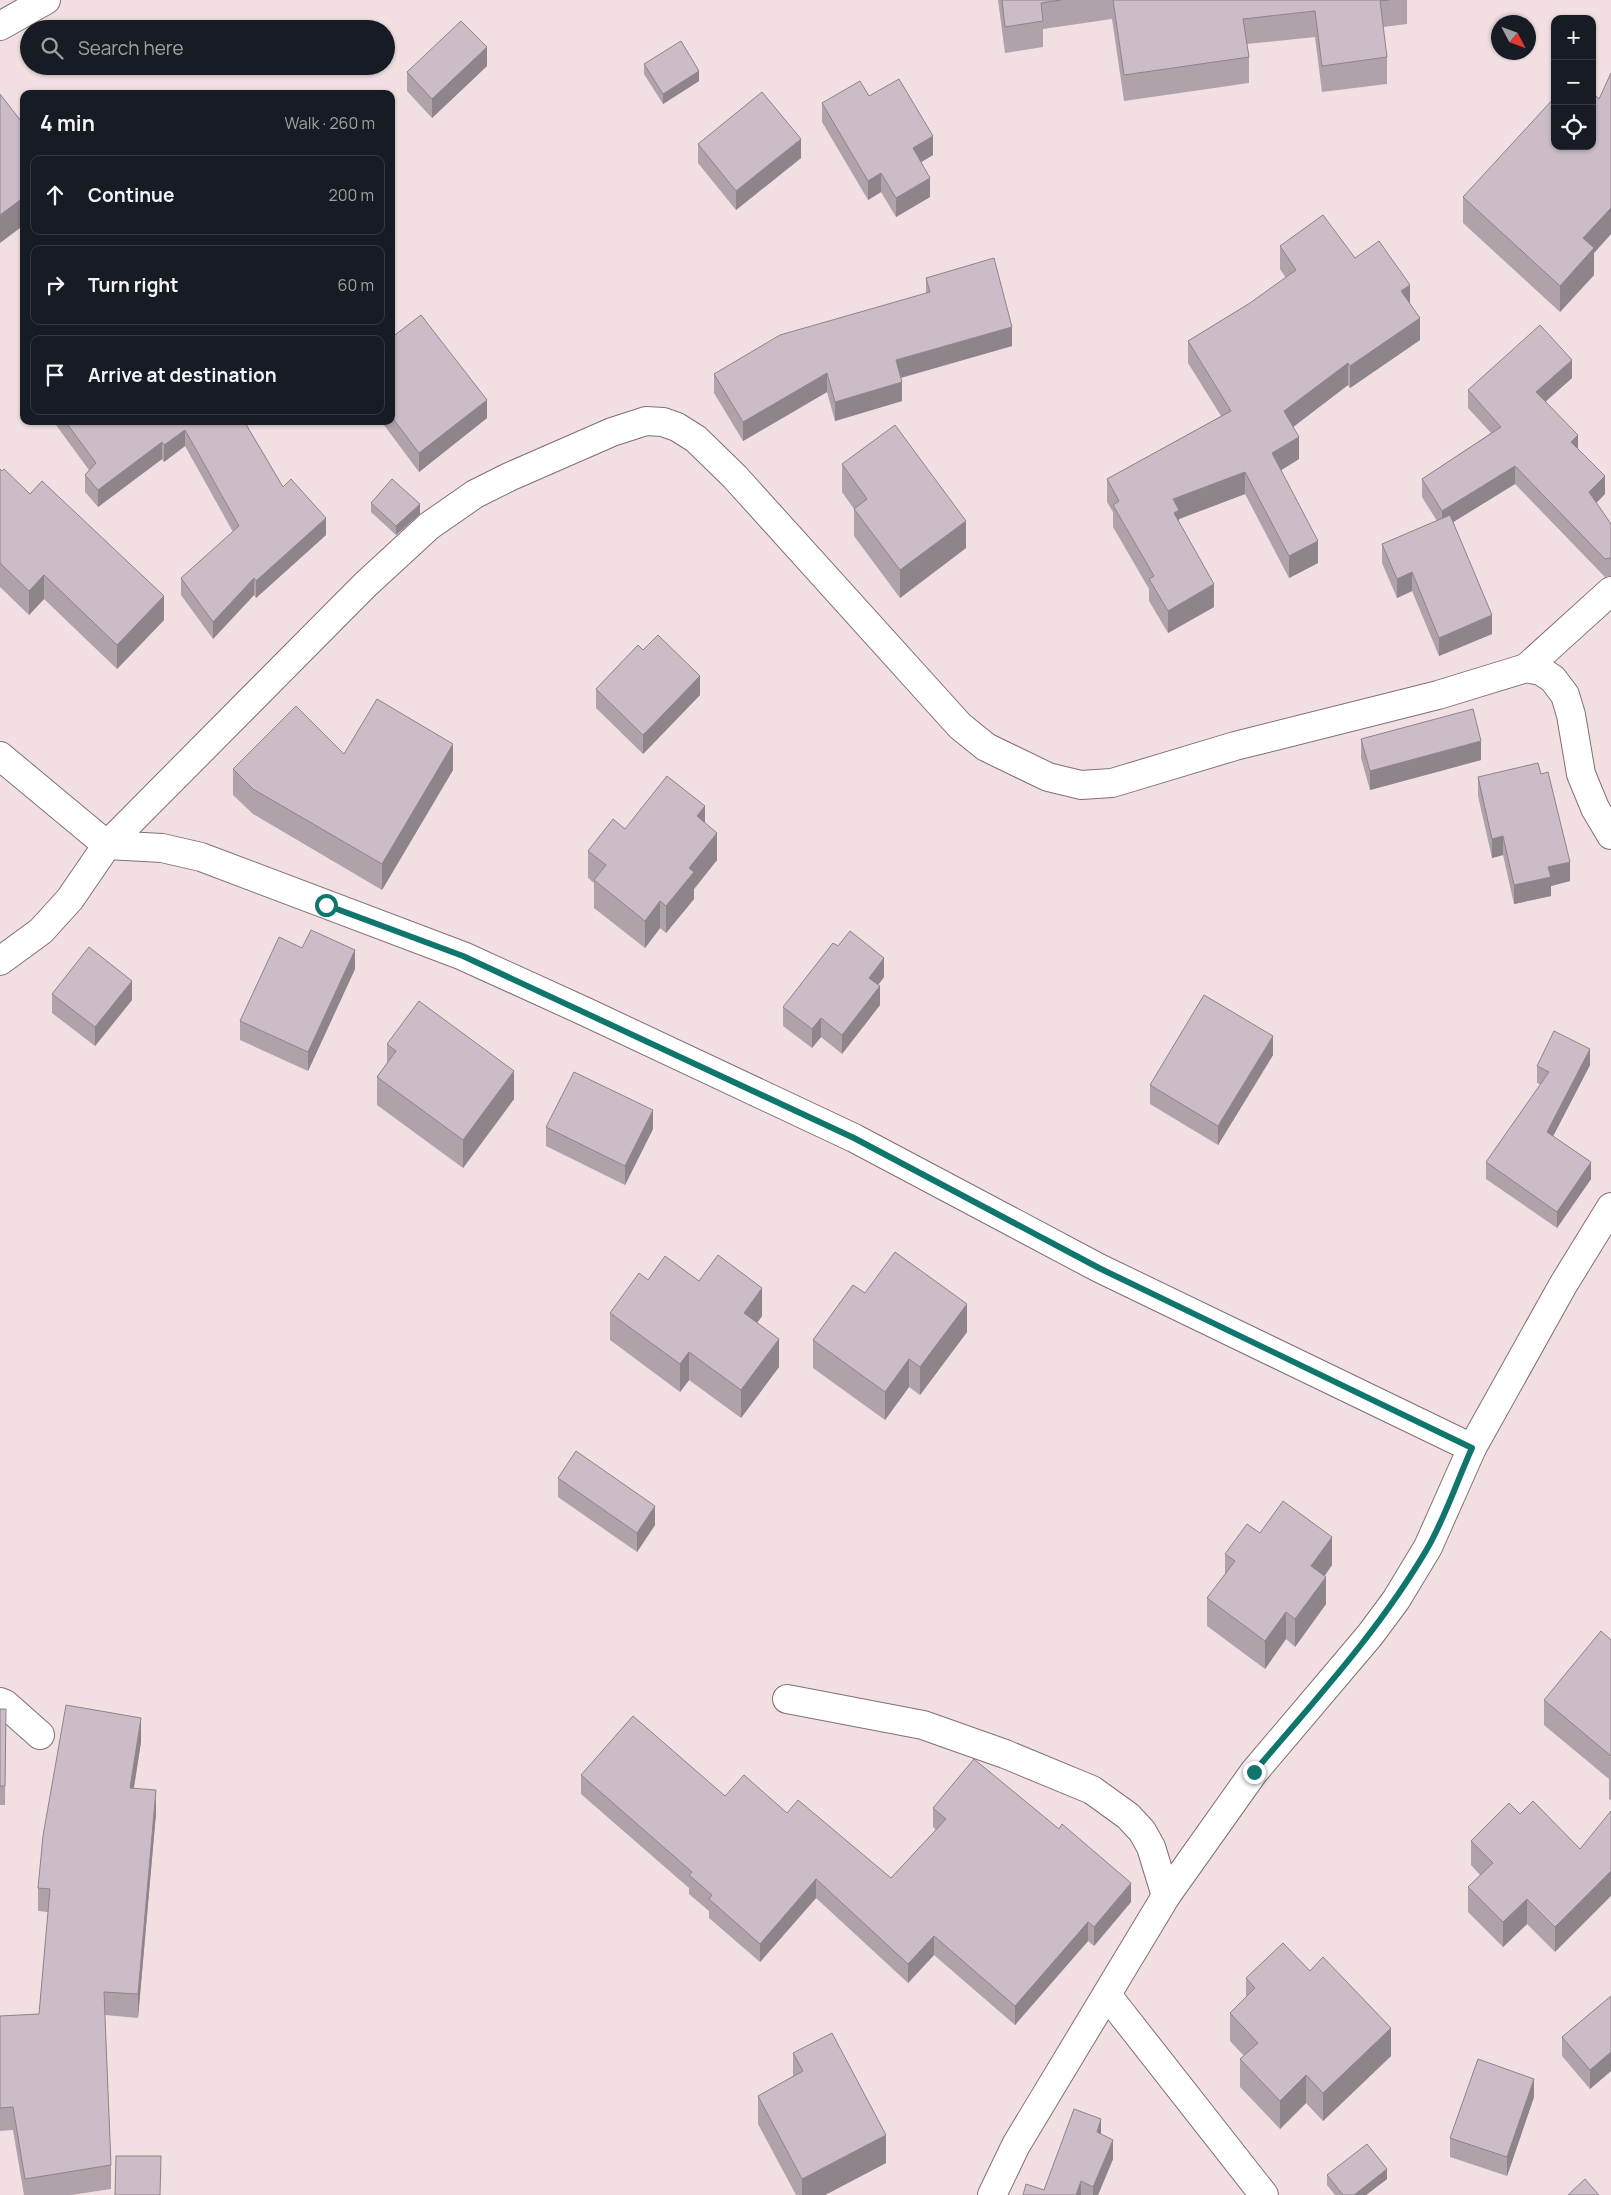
<!DOCTYPE html>
<meta charset="utf-8">
<style>
body{margin:0;font-family:Manrope,sans-serif;background:#20242c;color:#f1f3f6}
.controls{position:absolute;right:15px;top:15px;display:grid;overflow:hidden;border-radius:10px;box-shadow:0 1px 4px #0004}
.controls button{width:45px;height:45px;display:grid;place-items:center;padding:0;border:0;border-bottom:1px solid #363941;background:#171b24;color:#f1f3f6;font:25px sans-serif}
.compass{position:absolute;left:1491px;top:15px;width:45px;height:45px;border-radius:50%;background:#171b24;box-shadow:0 1px 4px #0004;rotate:131deg}
.stop{position:absolute;width:15px;height:15px;margin:-11px;border:4px solid #0f766e;border-radius:50%;background:#fff}
.stop.end{background:#0f766e;border-color:#fff;box-shadow:0 1px 5px #0008}
.list{margin:0;padding:0;list-style:none}
h2{display:flex;justify-content:space-between;align-items:center;height:65px;margin:0;padding:0 20px;font-size:21px}
h2 small{font-size:16px;font-weight:400;color:#9ea1a6}
.list li{display:grid;grid-template-columns:32px 1fr auto;gap:15px;align-items:center;box-sizing:border-box;height:80px;margin:0 10px 10px;padding:0 10px;border:1px solid #363941;border-radius:10px}
.list b{display:block;font-size:19px;white-space:nowrap}
.list em{font-size:16px;font-style:normal;color:#9ea1a6}
.icon{flex:none;width:28px;height:28px;fill:none;stroke:currentColor;stroke-width:2;stroke-linecap:round;stroke-linejoin:round}
.map{position:relative;flex:none;width:1611px;height:2195px;overflow:hidden}
.search{position:absolute;background:#171b24;box-shadow:0 1px 4px #0004;left:20px;top:20px;width:375px;height:55px;display:flex;align-items:center;gap:12px;box-sizing:border-box;padding:0 18px;border-radius:28px;color:#9ea1a6;font-size:19px}
.panel{position:absolute;background:#171b24;box-shadow:0 1px 4px #0004;left:20px;top:90px;width:375px;height:335px;border-radius:10px}
.map>svg:first-child{display:block}
.lines{fill:none;stroke-linecap:round;stroke-linejoin:round}
.street-casing{stroke:#817073;stroke-width:30}
.street{stroke:#fff;stroke-width:28}
.wall{fill:#afa2ab}
.shaded-wall{fill:#8e848b}
.building{fill:#cbbcc7;stroke:#8e848b}
.route{stroke:#0f766e;stroke-width:6}
</style>
<div class="map">
<svg width="1611" height="2195" viewBox="0 0 1611 2195">
<rect width="100%" height="100%" fill="#f2dfe2"/>
<g class="lines">
<defs>
<g id="street">
<polyline points="0,26 46,0"/>
<polyline points="1526,668 1611,591"/>
<polyline points="0,756 107,845 162,848 201,857 463,956 586,1012 854,1138 1099,1268 1472,1448"/>
<polyline points="0,961 41,931 70,899 107,845 365,585 429,526 475,494 509,477 612,432 646,421 663,422 677,427 696,439 735,477 960,726 986,747 1048,777 1081,785 1112,783 1235,746 1438,695 1526,668 1541,671 1553,679 1565,695 1571,715 1581,774 1595,808 1611,835"/>
<polyline points="787,1699 923,1725 1005,1754 1092,1790 1128,1816 1142,1831 1151,1847 1166,1896"/>
<polyline points="0,1702 5,1704 40,1735"/>
<polyline points="1107,1995 1264,2195"/>
<polyline points="992,2195 1016,2145 1166,1896 1254,1772 1370,1635 1396,1600 1428,1547 1472,1448 1563,1285 1611,1207"/>
</g>
</defs>
<use href="#street" class="street-casing"/>
<use href="#street" class="street"/>
</g>
<g class="wall">
<polygon points="998,0 1407,0 1407,24 1383,27 1387,57 1387,84 1322,92 1315,37 1247,44 1249,57 1249,83 1124,101 1112,19 1043,29 1043,47 1005,53"/>
<polygon points="644,64 699,81 663,104 644,74"/>
<polygon points="487,66 432,118 407,91 407,72"/>
<polygon points="1611,73 1611,234 1594,253 1594,275 1560,312 1463,223 1463,197 1599,99"/>
<polygon points="869,96 933,155 921,162 930,197 896,217 881,192 868,200 822,122 822,103"/>
<polygon points="698,144 801,158 736,210 698,163"/>
<polygon points="1280,246 1355,258 1410,304 1420,340 1350,388 1348,385 1293,427 1299,459 1281,470 1318,563 1289,578 1245,494 1179,519 1179,523 1214,607 1168,633 1149,601 1149,589 1113,527 1113,512 1107,502 1107,479 1221,416 1188,363 1188,341 1250,303 1286,278 1280,269"/>
<polygon points="926,278 1012,346 901,378 902,401 835,421 827,392 743,441 714,393 714,374 926,293"/>
<polygon points="391,338 487,418 419,472 381,421 391,421"/>
<polygon points="1572,378 1546,401 1578,449 1605,494 1596,503 1611,524 1611,576 1605,577 1515,484 1453,522 1492,634 1439,656 1412,591 1397,598 1382,563 1382,544 1437,521 1422,497 1422,479 1491,433 1468,408 1468,390"/>
<polygon points="53,421 136,421 137,422 244,421 283,487 326,535 256,598 254,595 213,639 181,595 181,578 233,532 185,446 164,462 162,459 98,507 85,492 85,475 89,470"/>
<polygon points="842,464 966,548 900,598 854,536 854,509 842,492"/>
<polygon points="0,469 30,494 164,620 117,669 44,599 29,615 0,587"/>
<polygon points="371,503 420,514 396,535 371,512"/>
<polygon points="643,650 700,695 643,754 596,708 596,689"/>
<polygon points="1361,739 1481,760 1370,790 1361,758"/>
<polygon points="344,754 453,770 382,890 253,814 233,795 233,769"/>
<polygon points="1478,777 1570,881 1551,886 1551,896 1514,904 1503,855 1492,858 1478,796"/>
<polygon points="705,822 717,860 694,889 694,899 666,933 660,928 645,948 594,908 594,883 588,878 588,851 625,829"/>
<polygon points="355,969 308,1071 240,1040 240,1021"/>
<polygon points="884,977 878,985 880,1005 842,1054 821,1037 812,1048 783,1026 783,1007"/>
<polygon points="52,994 132,1000 95,1046 52,1013"/>
<polygon points="387,1044 514,1099 463,1168 377,1105 377,1077 387,1063"/>
<polygon points="1273,1055 1218,1145 1150,1104 1150,1085"/>
<polygon points="1590,1065 1553,1136 1591,1179 1557,1228 1486,1179 1486,1162 1541,1085 1537,1083 1537,1066"/>
<polygon points="546,1127 653,1129 625,1185 546,1146"/>
<polygon points="648,1280 699,1281 762,1316 757,1323 779,1367 741,1418 689,1380 680,1392 610,1340 610,1313"/>
<polygon points="865,1293 967,1332 920,1395 909,1387 885,1420 813,1368 813,1340"/>
<polygon points="558,1478 655,1525 637,1552 558,1497"/>
<polygon points="1260,1533 1332,1565 1325,1576 1326,1604 1295,1647 1286,1639 1265,1669 1207,1626 1207,1598 1225,1574 1225,1554"/>
<polygon points="1611,1640 1611,1800 1609,1799 1609,1779 1544,1725 1544,1700"/>
<polygon points="0,1709 6,1709 5,1805 0,1805"/>
<polygon points="141,1742 134,1788 156,1813 138,2018 105,2015 111,2165 111,2189 71,2195 24,2195 13,2130 0,2131 0,2016 39,2014 48,1912 38,1911 38,1888"/>
<polygon points="581,1775 725,1796 787,1813 891,1878 936,1830 933,1827 933,1808 1131,1902 1094,1946 1088,1941 1015,2025 934,1955 908,1983 816,1898 760,1962 709,1918 709,1911 689,1894 689,1888 581,1794"/>
<polygon points="1520,1814 1580,1849 1555,1952 1527,1924 1503,1947 1468,1912 1468,1887 1480,1875 1471,1865 1471,1841"/>
<polygon points="1246,1978 1391,2056 1323,2121 1306,2103 1280,2129 1240,2087 1240,2059 1244,2056 1230,2041 1230,2013 1246,1997"/>
<polygon points="1611,1996 1611,2071 1590,2089 1562,2056 1562,2037"/>
<polygon points="793,2053 886,2163 825,2195 796,2195 758,2124 758,2096 793,2076"/>
<polygon points="1534,2097 1507,2176 1450,2157 1450,2138"/>
<polygon points="1101,2134 1113,2159 1098,2195 1023,2195 1044,2190"/>
<polygon points="1327,2175 1387,2179 1366,2195 1335,2195 1327,2185"/>
</g>
<g class="shaded-wall">
<polygon points="487,47 487,66 432,118 432,99"/>
<polygon points="699,71 699,81 663,104 663,94"/>
<polygon points="933,136 933,155 913,167 913,148"/>
<polygon points="801,139 801,158 736,210 736,191"/>
<polygon points="881,173 881,192 868,200 868,181"/>
<polygon points="930,178 930,197 896,217 896,198"/>
<polygon points="24,197 24,225 0,243 0,215"/>
<polygon points="1611,208 1611,234 1594,253 1594,275 1560,312 1560,286 1583,238"/>
<polygon points="1410,285 1410,307 1401,291"/>
<polygon points="1420,318 1420,340 1350,388 1350,366"/>
<polygon points="1012,327 1012,346 896,379 896,360"/>
<polygon points="1572,360 1572,378 1536,410 1536,392"/>
<polygon points="1348,363 1348,385 1284,434 1284,411"/>
<polygon points="827,373 827,392 743,441 743,422"/>
<polygon points="902,382 902,401 835,421 835,402"/>
<polygon points="487,400 487,418 419,472 419,453"/>
<polygon points="185,430 185,446 164,462 164,445"/>
<polygon points="1578,435 1578,453 1571,442"/>
<polygon points="1299,437 1299,459 1272,476 1272,453"/>
<polygon points="162,442 162,459 98,507 98,490"/>
<polygon points="1515,466 1515,484 1442,529 1442,511"/>
<polygon points="1245,472 1245,494 1179,519 1179,532 1174,535 1173,499"/>
<polygon points="1605,476 1605,494 1589,510 1589,492"/>
<polygon points="420,504 420,514 396,535 396,526"/>
<polygon points="326,518 326,535 256,598 256,581"/>
<polygon points="966,521 966,548 900,598 900,570"/>
<polygon points="1318,541 1318,563 1289,578 1289,556"/>
<polygon points="1412,572 1412,591 1397,598 1397,579"/>
<polygon points="44,575 44,599 29,615 29,591"/>
<polygon points="254,578 254,595 213,639 213,622"/>
<polygon points="1214,584 1214,607 1168,633 1168,611"/>
<polygon points="164,596 164,620 117,669 117,645"/>
<polygon points="1492,615 1492,634 1439,656 1439,638"/>
<polygon points="700,676 700,695 643,754 643,735"/>
<polygon points="1481,741 1481,760 1370,790 1370,771"/>
<polygon points="453,744 453,770 382,890 382,864"/>
<polygon points="705,806 705,834 697,816"/>
<polygon points="717,833 717,860 694,889 694,899 666,933 666,906 689,868"/>
<polygon points="1503,836 1503,855 1492,858 1492,839"/>
<polygon points="1570,862 1570,881 1551,886 1551,896 1514,904 1514,885 1548,867"/>
<polygon points="660,901 660,928 645,948 645,921"/>
<polygon points="355,950 355,969 308,1071 308,1052"/>
<polygon points="884,958 884,977 869,997 869,978"/>
<polygon points="132,981 132,1000 95,1046 95,1027"/>
<polygon points="880,986 880,1005 842,1054 842,1035"/>
<polygon points="821,1018 821,1037 812,1048 812,1029"/>
<polygon points="1273,1036 1273,1055 1218,1145 1218,1126"/>
<polygon points="1590,1049 1590,1065 1547,1148 1547,1132"/>
<polygon points="514,1071 514,1099 463,1168 463,1140"/>
<polygon points="653,1110 653,1129 625,1185 625,1166"/>
<polygon points="1591,1162 1591,1179 1557,1228 1557,1212"/>
<polygon points="762,1288 762,1316 744,1341 744,1313"/>
<polygon points="967,1304 967,1332 920,1395 920,1367"/>
<polygon points="779,1339 779,1367 741,1418 741,1390"/>
<polygon points="689,1352 689,1380 680,1392 680,1364"/>
<polygon points="909,1359 909,1387 885,1420 885,1392"/>
<polygon points="655,1506 655,1525 637,1552 637,1533"/>
<polygon points="1332,1537 1332,1565 1311,1593 1311,1566"/>
<polygon points="1326,1577 1326,1604 1295,1647 1295,1619"/>
<polygon points="1286,1612 1286,1639 1265,1669 1265,1641"/>
<polygon points="141,1718 141,1742 130,1811 130,1788"/>
<polygon points="156,1790 156,1813 138,2018 138,1994"/>
<polygon points="1611,1871 1611,1896 1555,1952 1555,1927"/>
<polygon points="816,1879 816,1898 760,1962 760,1944"/>
<polygon points="1131,1883 1131,1902 1094,1946 1094,1927"/>
<polygon points="1527,1899 1527,1924 1503,1947 1503,1922"/>
<polygon points="1088,1922 1088,1941 1015,2025 1015,2006"/>
<polygon points="934,1936 934,1955 908,1983 908,1964"/>
<polygon points="1391,2028 1391,2056 1323,2121 1323,2093"/>
<polygon points="1611,2052 1611,2071 1590,2089 1590,2070"/>
<polygon points="1306,2075 1306,2103 1280,2129 1280,2101"/>
<polygon points="1534,2079 1534,2097 1507,2176 1507,2157"/>
<polygon points="1101,2119 1101,2138 1097,2132"/>
<polygon points="886,2135 886,2163 825,2195 802,2195 802,2179"/>
<polygon points="1113,2140 1113,2159 1098,2195 1093,2195 1093,2187"/>
<polygon points="1387,2169 1387,2179 1366,2195 1354,2195"/>
<polygon points="1081,2181 1081,2195 1076,2195"/>
</g>
<g class="building">
<polygon points="1002,0 1061,0 1041,3 1043,21 1005,27"/>
<polygon points="1113,0 1389,0 1380,1 1387,57 1322,66 1315,11 1243,19 1249,57 1124,75"/>
<polygon points="461,21 487,47 432,99 407,72"/>
<polygon points="681,41 699,71 663,94 644,64"/>
<polygon points="1611,73 1611,208 1583,238 1594,248 1560,286 1463,197 1555,97 1555,146 1592,146 1592,92 1599,99"/>
<polygon points="899,79 933,136 913,148 930,178 896,198 881,173 868,181 822,103 860,81 869,96"/>
<polygon points="762,92 801,139 736,191 698,144"/>
<polygon points="0,94 24,125 24,197 0,215"/>
<polygon points="1323,215 1355,258 1379,241 1410,285 1401,291 1420,318 1350,366 1348,363 1284,411 1299,437 1272,453 1318,541 1289,556 1245,472 1173,499 1179,510 1174,513 1214,584 1168,611 1149,579 1154,576 1113,505 1119,501 1107,479 1231,411 1188,341 1250,303 1296,270 1280,246"/>
<polygon points="994,258 1012,327 896,360 902,382 835,402 827,373 743,422 714,374 780,335 930,292 926,278"/>
<polygon points="421,315 487,400 419,453 391,416 391,338"/>
<polygon points="1540,325 1572,360 1536,392 1578,435 1571,442 1605,476 1589,492 1611,524 1611,558 1605,559 1515,466 1442,511 1422,479 1501,427 1468,390"/>
<polygon points="65,421 136,421 137,422 137,421 244,421 283,487 291,479 326,518 256,581 254,578 213,622 181,578 239,526 185,430 164,445 162,442 98,490 85,475 96,463"/>
<polygon points="895,425 966,521 900,570 854,509 867,499 842,464"/>
<polygon points="0,469 2,471 4,469 30,494 42,481 164,596 117,645 44,575 29,591 0,563"/>
<polygon points="392,479 420,504 396,526 371,503"/>
<polygon points="1450,515 1492,615 1439,638 1412,572 1397,579 1382,544"/>
<polygon points="658,635 700,676 643,735 596,689 638,645 643,650"/>
<polygon points="377,699 453,744 382,864 253,789 233,769 296,706 344,754"/>
<polygon points="1473,709 1481,741 1370,771 1361,739"/>
<polygon points="1538,763 1541,774 1548,772 1570,862 1548,867 1551,877 1514,885 1503,836 1492,839 1478,777"/>
<polygon points="667,776 705,806 697,816 717,833 689,868 694,872 666,906 660,901 645,921 594,880 606,865 588,851 613,819 625,829"/>
<polygon points="311,930 355,950 308,1052 240,1021 279,937 302,948"/>
<polygon points="850,931 884,958 869,978 880,986 842,1035 821,1018 812,1029 783,1007 833,943 838,946"/>
<polygon points="89,947 132,981 95,1027 52,994"/>
<polygon points="1204,995 1273,1036 1218,1126 1150,1085"/>
<polygon points="419,1001 514,1071 463,1140 377,1077 396,1051 387,1044"/>
<polygon points="1554,1031 1590,1049 1547,1132 1591,1162 1557,1212 1486,1162 1549,1072 1537,1066"/>
<polygon points="574,1072 653,1110 625,1166 546,1127"/>
<polygon points="895,1252 967,1304 920,1367 909,1359 885,1392 813,1340 853,1285 865,1293"/>
<polygon points="718,1255 762,1288 744,1313 779,1339 741,1390 689,1352 680,1364 610,1313 639,1273 648,1280 665,1256 699,1281"/>
<polygon points="576,1451 655,1506 637,1533 558,1478"/>
<polygon points="1283,1501 1332,1537 1311,1566 1326,1577 1295,1619 1286,1612 1265,1641 1207,1598 1235,1561 1225,1554 1247,1524 1260,1533"/>
<polygon points="1601,1631 1611,1640 1611,1756 1544,1700"/>
<polygon points="66,1705 141,1718 130,1788 156,1790 138,1994 104,1992 111,2165 25,2179 13,2107 0,2108 0,2016 39,2014 50,1889 38,1888 43,1836"/>
<polygon points="0,1709 6,1709 5,1786 0,1786"/>
<polygon points="633,1716 725,1796 744,1775 787,1813 798,1800 891,1878 946,1819 933,1808 974,1759 1059,1829 1062,1824 1131,1883 1094,1927 1088,1922 1015,2006 934,1936 908,1964 816,1879 760,1944 709,1899 712,1895 689,1875 692,1872 581,1775"/>
<polygon points="1533,1801 1580,1849 1611,1811 1611,1871 1555,1927 1527,1899 1503,1922 1468,1887 1493,1863 1471,1841 1509,1803 1520,1814"/>
<polygon points="1283,1943 1310,1971 1323,1957 1391,2028 1323,2093 1306,2075 1280,2101 1240,2059 1258,2043 1230,2013 1255,1988 1246,1978"/>
<polygon points="1611,1996 1611,2052 1590,2070 1562,2037"/>
<polygon points="832,2033 886,2135 802,2179 758,2096 803,2071 793,2053"/>
<polygon points="1478,2059 1534,2079 1507,2157 1450,2138"/>
<polygon points="1074,2109 1101,2119 1097,2132 1113,2140 1093,2187 1081,2181 1076,2195 1023,2195 1026,2184 1044,2190"/>
<polygon points="1367,2144 1387,2169 1354,2195 1343,2195 1327,2175"/>
<polygon points="116,2156 161,2156 160,2195 115,2195"/>
<polygon points="1585,2179 1599,2195 1568,2195"/>
</g>
<g class="lines">
<path class="route" d="M326 905 463 956 854 1138 1099 1268 1472 1448C1457 1481 1445 1518 1427 1549 1379 1631 1315 1700 1254 1772"/>
</g>
</svg>
<div class="controls">
<button>+</button>
<button>−</button>
<button><svg class="icon" aria-label="locate" viewBox="0 0 24 24"><circle cx="12" cy="12" r="6"/><path d="M12 2v4M12 18v4M2 12h4M18 12h4"/></svg></button>
</div>
<svg class="compass" viewBox="-18 -18 36 36"><path d="M0-13l5 13h-10z" fill="#e53935"/><path d="M0 13l5-13h-10z" fill="#9ea1a6"/></svg>
<div class="stop" style="left:326px;top:905px"></div>
<div class="stop end" style="left:1254px;top:1772px"></div>
<div class="search"><svg class="icon" aria-label="search" viewBox="0 0 24 24"><circle cx="10" cy="10" r="6"/><path d="M15 15l6 6"/></svg>Search here</div>
<section class="panel">
<h2>4 min<small>Walk · 260 m</small></h2>
<ul class="list">
<li><svg class="icon" aria-label="ahead" viewBox="0 0 24 24"><path d="M12 20V5M6 11l6-6 6 6"/></svg><div><b>Continue</b></div><em>200 m</em></li>
<li><svg class="icon" aria-label="right" viewBox="0 0 24 24"><path d="M7 20v-9h11M14 6l5 5-5 5"/></svg><div><b>Turn right</b></div><em>60 m</em></li>
<li><svg class="icon" aria-label="arrive" viewBox="0 0 24 24"><path d="M6 21V4h12l-3 4 3 4H6"/></svg><div><b>Arrive at destination</b></div></li>
</ul>
</section>
</div>
